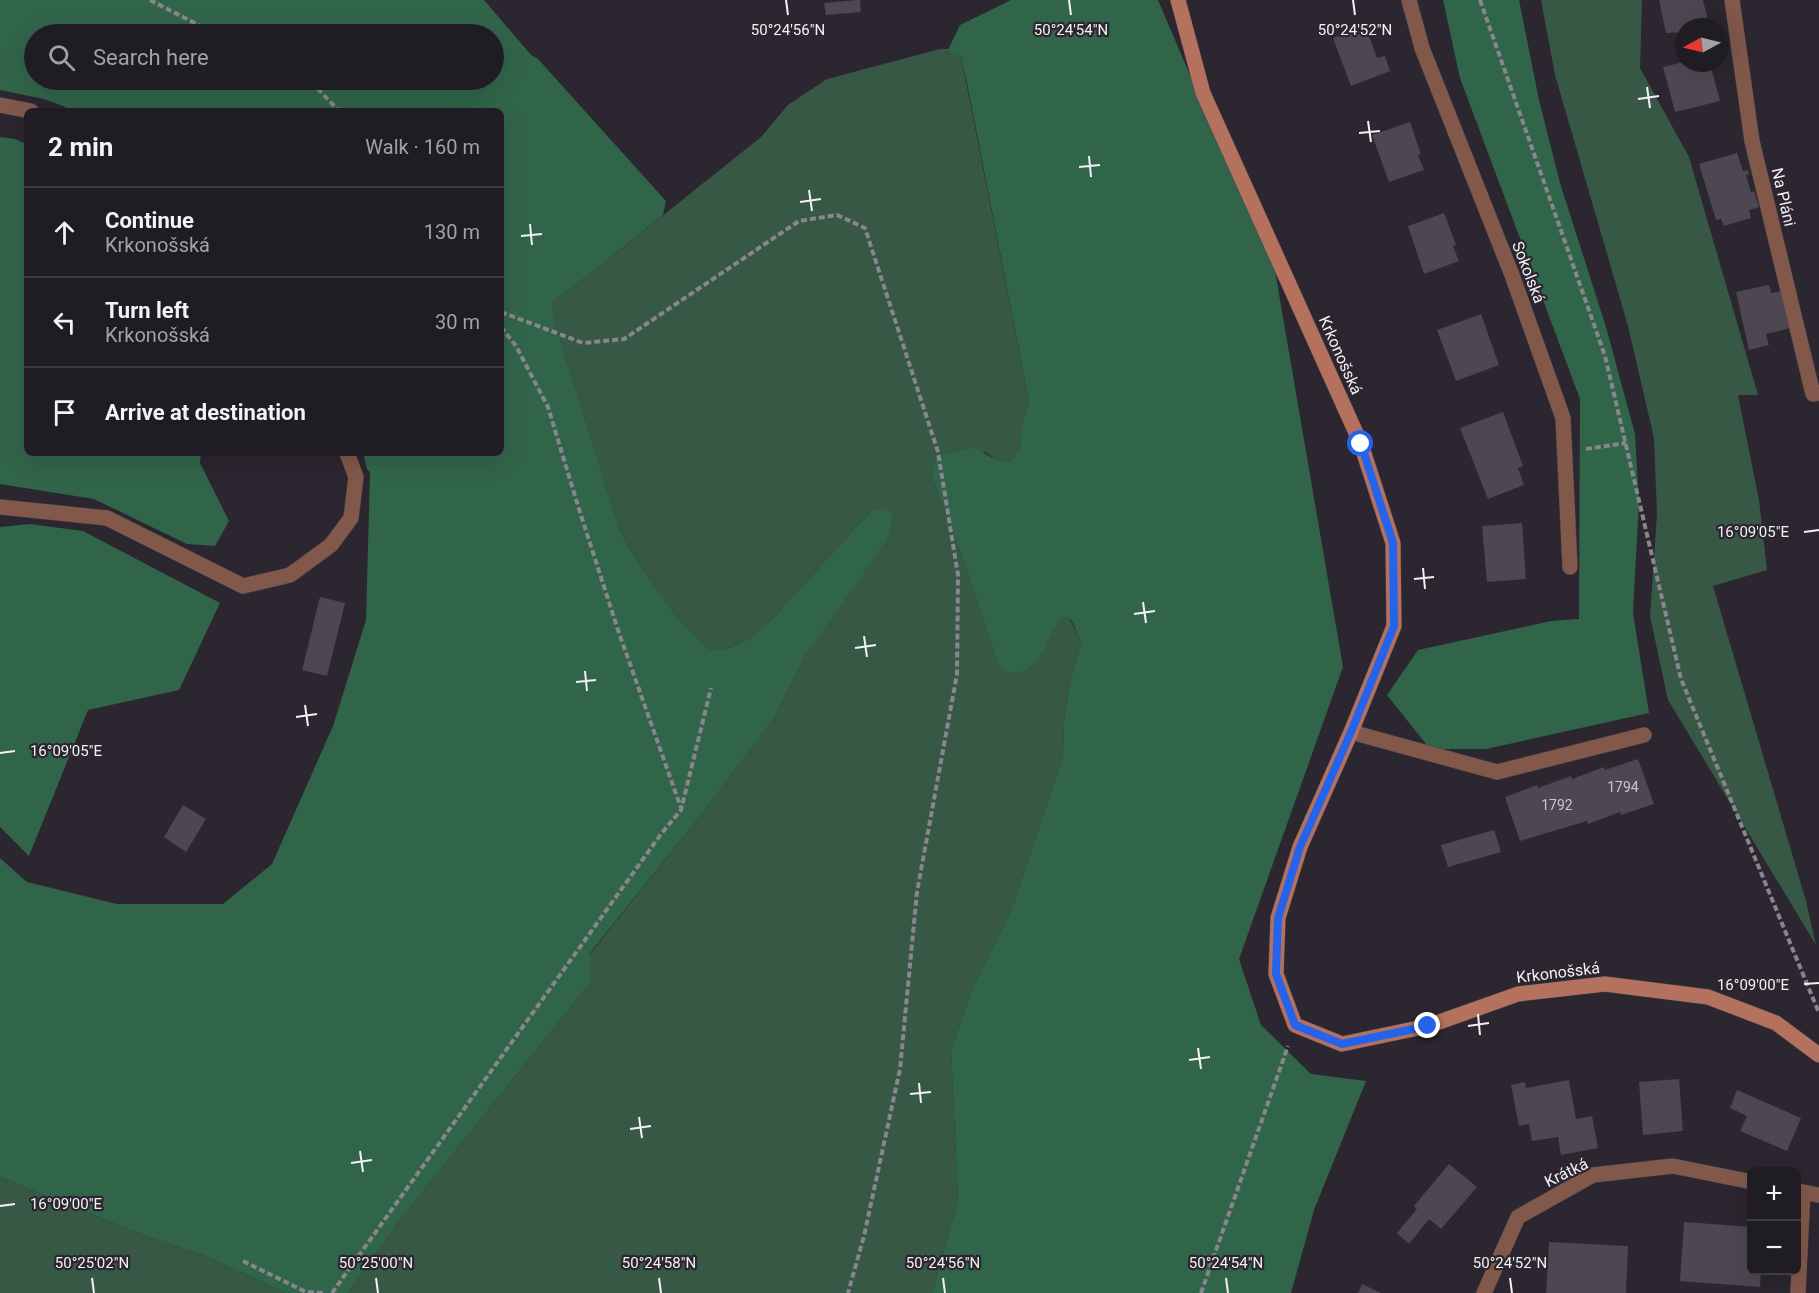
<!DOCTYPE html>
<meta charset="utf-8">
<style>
body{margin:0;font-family:Roboto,sans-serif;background:#28252b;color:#f1f3f6}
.controls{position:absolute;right:18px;bottom:18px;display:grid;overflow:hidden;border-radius:9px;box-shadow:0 6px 24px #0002}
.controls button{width:54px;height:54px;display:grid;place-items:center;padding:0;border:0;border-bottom:2px solid #3d3a41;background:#201c23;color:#f1f3f6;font:30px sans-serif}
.compass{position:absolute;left:1675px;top:18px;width:54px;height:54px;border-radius:50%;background:#201c23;box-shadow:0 6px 24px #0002;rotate:263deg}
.stop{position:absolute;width:18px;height:18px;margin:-14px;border:4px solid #2563eb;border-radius:50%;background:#fff}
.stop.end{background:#2563eb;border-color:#fff;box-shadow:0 2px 6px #0008}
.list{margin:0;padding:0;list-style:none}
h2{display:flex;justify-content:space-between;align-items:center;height:78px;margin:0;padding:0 24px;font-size:26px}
h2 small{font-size:20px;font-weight:400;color:#a2a1a6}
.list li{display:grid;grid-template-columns:39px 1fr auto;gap:18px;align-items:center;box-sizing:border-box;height:90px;padding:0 24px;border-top:2px solid #3d3a41}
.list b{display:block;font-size:22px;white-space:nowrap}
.list p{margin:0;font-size:20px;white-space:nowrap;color:#a2a1a6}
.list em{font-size:20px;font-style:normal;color:#a2a1a6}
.icon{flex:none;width:33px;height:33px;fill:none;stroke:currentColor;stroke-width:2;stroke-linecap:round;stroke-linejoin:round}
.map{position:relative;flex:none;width:1819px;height:1293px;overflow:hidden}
.search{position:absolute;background:#201c23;box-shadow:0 6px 24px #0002;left:24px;top:24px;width:480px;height:66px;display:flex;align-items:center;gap:15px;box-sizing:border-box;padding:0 21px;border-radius:33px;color:#a2a1a6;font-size:22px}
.panel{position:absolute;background:#201c23;box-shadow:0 6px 24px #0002;left:24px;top:108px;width:480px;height:348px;border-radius:9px}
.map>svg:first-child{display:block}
.green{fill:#385846}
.forest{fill:#31654a;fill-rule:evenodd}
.building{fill:#4c4751}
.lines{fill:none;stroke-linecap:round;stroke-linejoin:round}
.street-casing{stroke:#47424b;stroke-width:16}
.secondary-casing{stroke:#47424b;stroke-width:16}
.path{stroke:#89858d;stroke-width:4;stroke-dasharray:6 3;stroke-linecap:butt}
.street{stroke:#82584b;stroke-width:15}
.secondary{stroke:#b4715d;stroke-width:15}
.route{stroke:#2563eb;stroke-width:8}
.ticks{fill:none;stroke:#f3f0f6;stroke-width:2}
.labels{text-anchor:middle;stroke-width:4.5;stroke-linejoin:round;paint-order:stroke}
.number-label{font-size:14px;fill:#c9c6cd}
.street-label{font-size:16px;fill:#f3f0f6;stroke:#2b262f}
.ticks-label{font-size:15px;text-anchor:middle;fill:#f3f0f6;stroke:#2b262f;stroke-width:4.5;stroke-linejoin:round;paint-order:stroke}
</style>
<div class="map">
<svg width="1819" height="1293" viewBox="0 0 1819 1293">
<rect width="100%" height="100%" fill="#2b262f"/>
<g class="green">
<polygon points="1541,0 1642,0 1640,68 1689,157 1758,395 1738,395 1759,500 1767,570 1713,586 1806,901 1816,945 1668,700 1650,616 1657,514 1654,438 1628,326 1555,75"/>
<polygon points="940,49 951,49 961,56 1029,401 1021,427 1020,449 1009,462 996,460 985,452 932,477 964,562 999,666 1041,656 1053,628 1063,618 1070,619 1081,642 1069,687 1064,722 1063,756 1011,910 973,986 951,1050 958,1200 932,1293 348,1293 398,1222 590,983 590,954 702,814 772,721 806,655 890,532 894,516 871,511 770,621 750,638 724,650 710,650 678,618 639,565 620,530 554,320 553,301 587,276 761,137 788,105 827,79"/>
<polygon points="0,1177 138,1233 208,1257 285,1293 0,1293"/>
</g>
<g class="forest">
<path d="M0 0H484L531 55 538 59 666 201 663 215 587 276 553 301 554 320 620 530 639 565 678 618 710 650H724L750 638 770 621 871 511 884 508 894 516 890 532 883 545 806 655 772 721 702 814 590 953V983L398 1222 348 1293H285L208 1257 138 1233 0 1177V858L27 882 117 904H223L272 864 333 726 366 620 370 472 367 469 363 453H501V111H76L44 99 0 90ZM494 34V80H34V34Z"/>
<path d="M1011 0H1158L1226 160 1273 259 1343 667 1239 959 1261 1025 1311 1074 1366 1081 1314 1210 1291 1293H932L958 1200 951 1050 973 986 1011 910 1063 756 1064 722 1069 687 1081 642 1071 619 1063 618C1040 641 1051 663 1014 674L999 666 964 562 932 477 936 456 975 448 996 460 1009 462 1020 449 1021 427 1029 401 966 78 961 56 948 50 960 25Z"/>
<polygon points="1443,0 1519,0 1539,100 1560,183 1606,327 1635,434 1639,502 1633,613 1649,713 1486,749 1430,749 1387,695 1418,650 1551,621 1579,619 1580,399 1460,78"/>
<polygon points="0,137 15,139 27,144 27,453 201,453 200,463 229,521 215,546 187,544 94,499 0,484"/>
<polygon points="30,524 83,531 220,603 179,690 88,710 29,856 0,827 0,527"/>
</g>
<g class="building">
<polygon points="857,0 860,0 861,12 826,15 824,3"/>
<polygon points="1659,0 1703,0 1709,25 1684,27 1684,32 1666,33"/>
<polygon points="1366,27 1377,58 1385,56 1390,71 1351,86 1333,38"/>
<polygon points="1684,62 1697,63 1698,66 1710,63 1720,101 1675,112 1663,67"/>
<polygon points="1410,122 1421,154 1418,155 1424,170 1389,182 1372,135"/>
<polygon points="1737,153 1743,171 1748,170 1749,174 1746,175 1751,192 1754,191 1759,207 1749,210 1751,218 1724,226 1721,219 1716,220 1699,164"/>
<polygon points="1444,213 1456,245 1453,246 1459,261 1424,274 1408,226"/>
<polygon points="1769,285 1771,293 1782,291 1791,328 1766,334 1769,345 1749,350 1736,292"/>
<polygon points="1481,314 1499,365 1456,381 1437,330"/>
<polygon points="1503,412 1523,466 1518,468 1524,485 1488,499 1460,428"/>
<polygon points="1522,523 1526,579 1487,582 1482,526"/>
<polygon points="320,597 345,603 327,676 302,670"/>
<polygon points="1638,759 1654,804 1621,815 1620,812 1588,824 1587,821 1520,841 1505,797 1537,785 1538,788 1571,776 1572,779 1604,767 1605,770"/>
<polygon points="183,805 206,819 186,852 164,837"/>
<polygon points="1494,830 1501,852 1448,867 1441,845"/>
<polygon points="1679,1079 1683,1131 1643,1135 1639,1082"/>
<polygon points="1569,1080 1576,1119 1592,1116 1598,1148 1561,1155 1558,1137 1532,1141 1529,1124 1519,1126 1511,1085 1525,1082 1526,1088"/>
<polygon points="1737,1090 1801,1118 1787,1151 1740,1131 1747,1116 1730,1108"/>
<polygon points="1449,1164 1477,1187 1441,1229 1429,1219 1409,1244 1397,1233 1417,1209 1414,1206"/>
<polygon points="1684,1222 1752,1227 1752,1270 1761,1270 1760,1287 1680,1281"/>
<polygon points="1549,1242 1628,1246 1626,1293 1546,1293"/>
<polygon points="1362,1284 1381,1293 1358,1293"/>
</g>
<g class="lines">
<defs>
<g id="street">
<polyline points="1409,0 1422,48 1512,275 1563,418 1570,567"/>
<polyline points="1732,0 1752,141 1813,394 1819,393"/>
<polyline points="0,105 31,111"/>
<polyline points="0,507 107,518 243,586 290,575 331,545 351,518 356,477 347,453"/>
<polyline points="1351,732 1497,772 1644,735"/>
<polyline points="1796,1191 1819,1195"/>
<polyline points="1484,1293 1518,1217 1593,1175 1673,1166 1752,1182"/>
<polyline points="1798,1293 1803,1192"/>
</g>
<polyline id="secondary" points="1178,0 1203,93 1361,444 1393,543 1394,626 1351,732 1300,847 1278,918 1276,974 1295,1025 1342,1044 1428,1026 1518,994 1605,984 1708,997 1776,1023 1819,1055"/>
</defs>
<use href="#street" class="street-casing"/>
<use href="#secondary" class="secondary-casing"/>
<g class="path">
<polyline points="150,0 216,34"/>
<polyline points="1480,0 1605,356 1681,679 1819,1013"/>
<polyline points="302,80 315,86 339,111"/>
<polyline points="501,312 583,343 624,339 799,221 837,215 865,228 938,452 958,575 957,674 917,892 900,1069 864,1236 848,1293"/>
<polyline points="501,327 516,346 548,407 578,506 618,630 681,808"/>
<polyline points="1586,449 1626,443"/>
<polyline points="243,1261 306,1292 323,1293"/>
<polyline points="332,1293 661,834 681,810 711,688"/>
<polyline points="1201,1293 1288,1046"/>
</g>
<use href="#street" class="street"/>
<use href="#secondary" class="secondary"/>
</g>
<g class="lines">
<polyline class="route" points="1361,444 1393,543 1394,626 1351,732 1300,847 1278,918 1276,974 1295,1025 1342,1044 1428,1026"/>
</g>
<path class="ticks" d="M786 0 788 15M1069 0 1071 15M1353 0 1355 15M1647 87 1650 108M1638 99 1659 96M1368 121 1371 142M1359 133 1380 131M1089 156 1091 177M1079 167 1100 165M809 190 812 211M800 202 821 199M530 224 532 245M521 236 542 234M1804 532 1819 530M1423 568 1425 589M1414 579 1434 577M1143 602 1146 623M1134 614 1155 611M864 636 867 657M855 648 876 645M585 671 587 691M576 682 596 680M305 705 308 726M296 717 317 714M0 753 15 751M1804 984 1819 983M1478 1014 1480 1035M1468 1026 1489 1023M1198 1048 1201 1069M1189 1060 1210 1057M919 1083 921 1103M910 1094 931 1092M639 1117 642 1138M630 1129 651 1126M360 1151 363 1172M351 1163 372 1160M0 1206 15 1204M92 1278 94 1293M376 1278 378 1293M659 1278 661 1293M943 1278 945 1293M1226 1278 1228 1293M1510 1278 1512 1293"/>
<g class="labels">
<g class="number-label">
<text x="1623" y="792">1794</text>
<text x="1557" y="810">1792</text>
</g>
<g class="street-label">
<text transform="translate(1784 197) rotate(77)" y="6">Na Pláni</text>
<text transform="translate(1529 272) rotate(69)" y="6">Sokolská</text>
<text transform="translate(1341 355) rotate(66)" y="6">Krkonošská</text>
<text transform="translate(1558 972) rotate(-7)" y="6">Krkonošská</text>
<text transform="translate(1566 1172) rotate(-26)" y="6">Krátká</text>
</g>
</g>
<g class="ticks-label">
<text x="788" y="35">50°24'56"N</text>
<text x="1071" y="35">50°24'54"N</text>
<text x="1355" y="35">50°24'52"N</text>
<text x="1753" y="537">16°09'05"E</text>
<text x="66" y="756">16°09'05"E</text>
<text x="1753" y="990">16°09'00"E</text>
<text x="66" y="1209">16°09'00"E</text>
<text x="92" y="1268">50°25'02"N</text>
<text x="376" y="1268">50°25'00"N</text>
<text x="659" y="1268">50°24'58"N</text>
<text x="943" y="1268">50°24'56"N</text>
<text x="1226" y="1268">50°24'54"N</text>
<text x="1510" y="1268">50°24'52"N</text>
</g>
</svg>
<div class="controls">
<button>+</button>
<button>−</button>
</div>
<svg class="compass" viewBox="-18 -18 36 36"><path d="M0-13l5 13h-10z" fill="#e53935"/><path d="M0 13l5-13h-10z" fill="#a2a1a6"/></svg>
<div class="stop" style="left:1361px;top:444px"></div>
<div class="stop end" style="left:1428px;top:1026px"></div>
<div class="search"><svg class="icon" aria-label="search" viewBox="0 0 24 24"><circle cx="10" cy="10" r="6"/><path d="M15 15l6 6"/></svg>Search here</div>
<section class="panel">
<h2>2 min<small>Walk · 160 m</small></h2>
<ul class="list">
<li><svg class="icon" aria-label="ahead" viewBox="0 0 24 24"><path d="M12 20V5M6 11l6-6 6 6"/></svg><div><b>Continue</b><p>Krkonošská</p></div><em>130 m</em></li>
<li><svg class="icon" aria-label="left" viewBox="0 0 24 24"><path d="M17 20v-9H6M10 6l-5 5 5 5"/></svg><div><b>Turn left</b><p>Krkonošská</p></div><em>30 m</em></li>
<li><svg class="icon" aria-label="arrive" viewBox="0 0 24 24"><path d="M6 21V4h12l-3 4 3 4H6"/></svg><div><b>Arrive at destination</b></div></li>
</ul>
</section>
</div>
